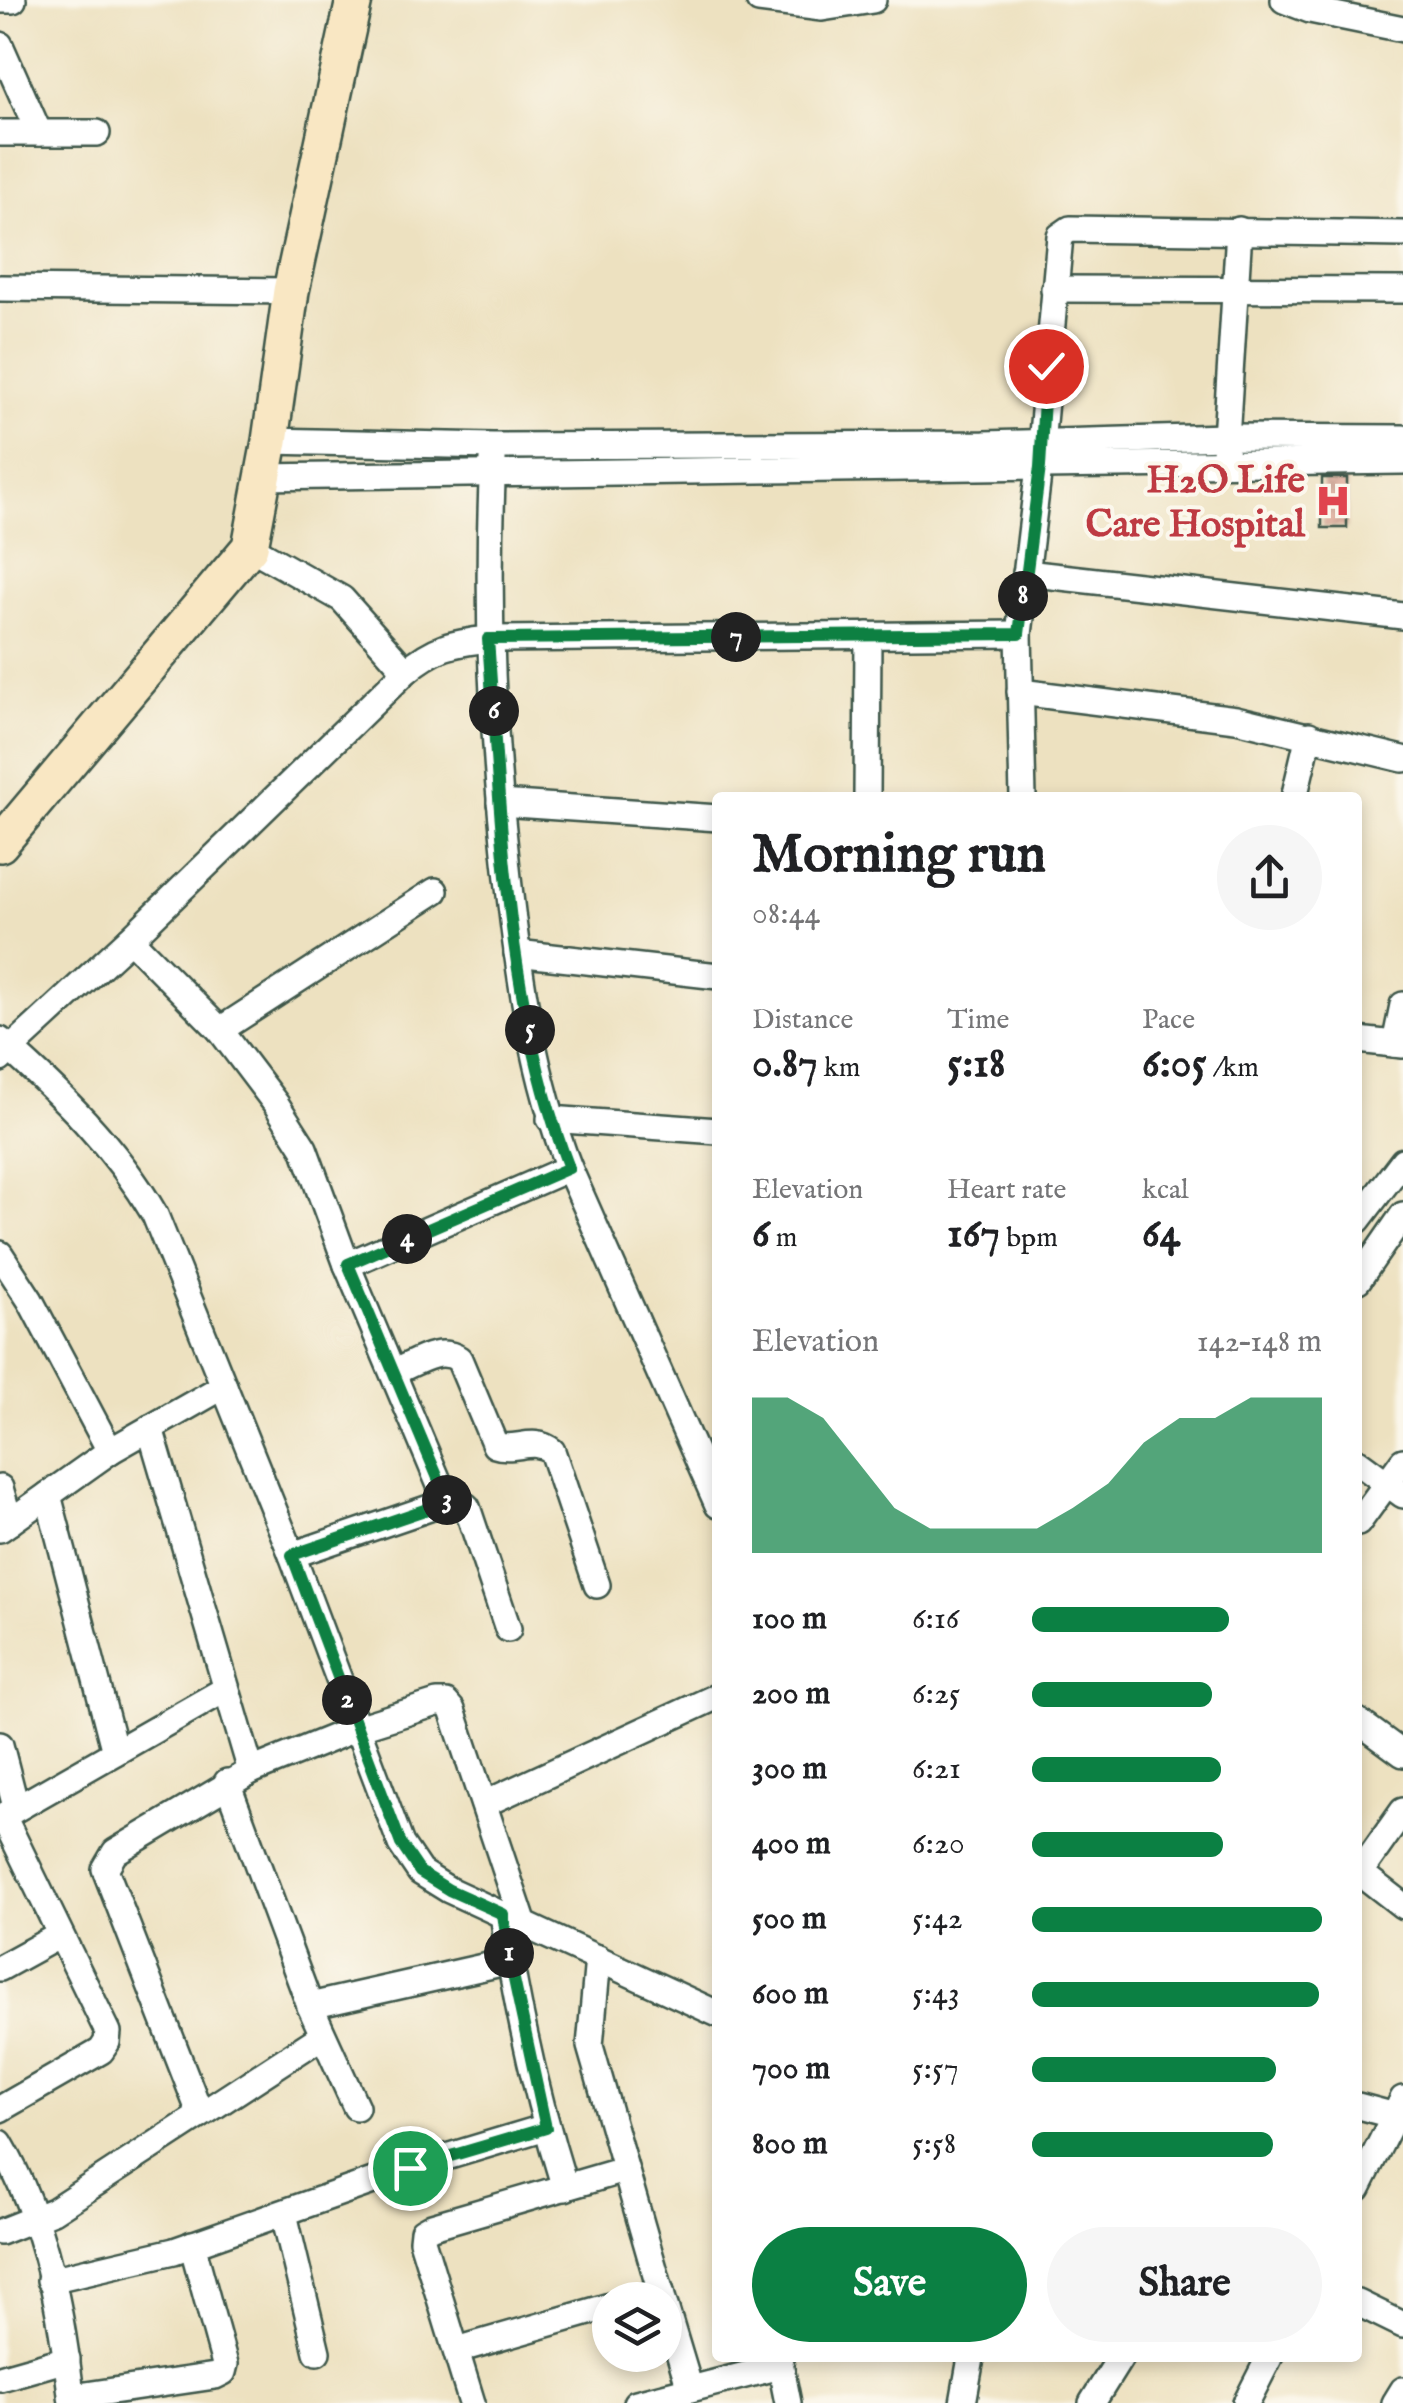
<!DOCTYPE html>
<html lang="en">
<head>
<meta charset="utf-8">
<style>
  :root { --surface:#fff; --page:#f6f6f6; --text:#202124; --muted:#757577; --accent:#0b8043 }
  body { margin:0; font-family:"IM FELL English",serif; background:var(--page); color:var(--text); height:100vh; display:flex; flex-direction:column; font-size:38px; white-space:nowrap }
  * { box-sizing:border-box; margin:0 }
  p { font-size:32px; color:var(--muted) }
  .icon { flex:none; width:55px; height:55px; fill:none; stroke:currentColor; stroke-width:2; stroke-linecap:round; stroke-linejoin:round }
  .map { position:relative; flex:1; overflow:hidden }
  .side { position:absolute; left:712px; top:792px; width:650px; height:1570px; display:flex; flex-direction:column; background:var(--surface); border-radius:10px; box-shadow:0 5px 15px #0003 }
  .side>* { flex:none }
  .tools { position:absolute; left:592px; top:2282px; display:grid; gap:20px }
  .tools a { display:grid; place-items:center; width:90px; height:90px; border-radius:50%; background:var(--surface); box-shadow:0 5px 15px #0003; font-size:50px }
  .pin { position:absolute; display:grid; place-items:center; width:85px; height:85px; color:#fff; margin:-42px; border:5px solid #fff; border-radius:50%; box-shadow:0 2px 10px #0007 }
  .km { position:absolute; width:50px; height:50px; margin:-25px; border-radius:50%; background:#222; color:#fff; font-size:28px; line-height:50px; text-align:center }
  .round { display:grid; place-items:center; flex:none; width:105px; height:105px; border-radius:52px; background:var(--page) }
  .head { display:flex; align-items:center; justify-content:space-between; height:170px; padding:0 40px }
  h1 { font-size:55px; font-weight:700; line-height:75px }
  .figures { display:grid; grid-template-columns:repeat(3,1fr); gap:15px; height:170px; padding:10px 40px }
  .figures div { display:grid; align-content:center }
  .figures b { font-size:42px; font-weight:700 }
  .figures small { font-size:28px; font-weight:400 }
  .figures p { font-size:28px }
  .chart { height:280px; padding:20px 40px }
  .chart p { display:flex; justify-content:space-between }
  .chart svg { width:100%; height:180px; margin-top:10px; fill:var(--accent); opacity:.7 }
  .action { display:flex; gap:20px; margin-top:auto; padding:20px 40px }
  .action a { flex:1; height:115px; border-radius:60px; background:var(--accent); color:#fff; font-size:40px; font-weight:700; line-height:115px; text-align:center }
  .action a+a { background:var(--page); color:var(--text) }
  ul { padding:0 40px; list-style:none; font-size:32px }
  li { display:grid; grid-template-columns:160px 120px 1fr; align-items:center; height:75px }
  li i { height:25px; border-radius:12px; background:var(--accent) }
  .map>svg:first-child { display:block }
  .building { fill:url(#building-cross-hatch) }
  .lines { fill:none; stroke-linecap:round; stroke-linejoin:round }
  .street-casing { stroke:#3e5649; stroke-width:30 }
  .secondary-casing { stroke:#3e5649; stroke-width:40 }
  .street { stroke:#fff; stroke-width:25 }
  .secondary { stroke:#f9e7c3; stroke-width:35 }
  .route-casing { stroke:#fff; stroke-width:20 }
  .route { stroke:#0b8043; stroke-width:12 }
  .labels { text-anchor:middle; stroke-width:8; stroke-linejoin:round; paint-order:stroke }
  .health-label { font-size:38px; font-weight:bold; fill:#be3a42; stroke:#fbf7ec; text-anchor:end }
</style>
</head>
<body>
<div class="map">
<svg width="1403" height="2403" viewBox="0 0 1403 2403">
  <defs>
    <pattern id="building-cross-hatch" width="8" height="8" patternUnits="userSpaceOnUse" patternTransform="scale(2.5)"><rect width="8" height="8" fill="#d99e8b"/><path d="M0 0l8 8M0 8l8-8" fill="none" stroke="#af8272"/></pattern>
  </defs>
  <rect width="100%" height="100%" fill="#fbf7ec"/>
  <filter id="ink" filterUnits="userSpaceOnUse"><feTurbulence type="fractalNoise" baseFrequency=".01" numOctaves="2"/><feDisplacementMap in="SourceGraphic" scale="20" xChannelSelector="R" yChannelSelector="G"/><feConvolveMatrix kernelMatrix="1 2 1 2 8 2 1 2 1" color-interpolation-filters="sRGB"/></filter>
  <filter id="wash" filterUnits="userSpaceOnUse"><feTurbulence type="fractalNoise" baseFrequency=".0048" numOctaves="4" result="noise"/><feDisplacementMap in="SourceGraphic" scale="40" xChannelSelector="R" yChannelSelector="G"/><feGaussianBlur stdDeviation="2.25" result="paint"/><feColorMatrix in="noise" values="0 0 0 0 0 0 0 0 0 0 0 0 0 0 0 0 0 1.4 0 .05"/><feComposite in="paint" operator="in"/></filter>
  <g filter="url(#wash)">
    <rect width="100%" height="100%" fill="#ede1c0"/>
    <g id="blocks">
      <rect class="building" x="1322" y="478" width="25" height="50"/>
    </g>
  </g>
  <g filter="url(#ink)">
    <use href="#blocks" fill-opacity="0" stroke="#3e5649" stroke-width="2.5"/>
    <g class="lines">
      <defs>
        <g id="street">
          <path d="M0,0H13"/>
          <path d="M759,0L822,8L873,0"/>
          <path d="M1284,0L1310,10L1403,29"/>
          <path d="M0,45L39,133H0"/>
          <path d="M39,133H97"/>
          <path d="M0,288L291,291"/>
          <path d="M1054,289L1403,290"/>
          <path d="M270,441L493,446L984,444L1225,437L1403,438"/>
          <path d="M1225,455L1239,230"/>
          <path d="M493,460C486,600 492,739 508,878C519,977 533,1075 569,1168L718,1505"/>
          <path d="M262,477L1403,461"/>
          <path d="M250,547L342,599L406,671"/>
          <path d="M1026,573L1403,616"/>
          <path d="M1020,692L1236,719L1403,759"/>
          <path d="M867,798L868,635"/>
          <path d="M1023,798L1019,634L1039,467L1060,236L1070,229L1403,234"/>
          <path d="M1294,798L1309,735"/>
          <path d="M500,803L718,818"/>
          <path d="M130,939L220,1030L276,1104L304,1148L347,1265L447,1502"/>
          <path d="M517,953L718,976"/>
          <path d="M220,1030L435,891"/>
          <path d="M0,1040C60,1093 115,1146 155,1215L292,1555L401,1844L420,1872L449,1890L718,2014"/>
          <path d="M1358,1040L1403,1045"/>
          <path d="M1395,1044L1403,1005"/>
          <path d="M0,1059L130,939L406,671C435,647 452,643 489,639L1019,634"/>
          <path d="M550,1119L718,1131"/>
          <path d="M1358,1220L1403,1161"/>
          <path d="M0,1254L30,1300L110,1451"/>
          <path d="M347,1265L569,1168"/>
          <path d="M1358,1280L1403,1215"/>
          <path d="M394,1372C414,1364 439,1345 459,1359L495,1445C515,1452 533,1436 552,1451L597,1585"/>
          <path d="M150,1428L251,1771"/>
          <path d="M1358,1462L1403,1495"/>
          <path d="M0,1488L10,1522"/>
          <path d="M48,1495L115,1752"/>
          <path d="M1358,1523L1403,1461"/>
          <path d="M0,1529L110,1451L224,1386"/>
          <path d="M292,1555L447,1502H460L467,1507L508,1629"/>
          <path d="M1358,1721L1403,1754"/>
          <path d="M0,1745L16,1807"/>
          <path d="M227,1782L310,2006L356,2107"/>
          <path d="M484,1804L718,1696"/>
          <path d="M0,1818L226,1689"/>
          <path d="M1358,1871L1403,1906"/>
          <path d="M1360,1872L1403,1811"/>
          <path d="M503,1914C516,2006 537,2098 565,2188"/>
          <path d="M598,1958L590,2046L663,2300"/>
          <path d="M0,1968L60,1935"/>
          <path d="M310,2006L510,1961"/>
          <path d="M1358,2106L1403,2118"/>
          <path d="M0,2109L101,2051L107,2042L108,2032L3,1816"/>
          <path d="M200,2113L105,1869L115,1852L251,1771L357,1728L437,1703H446L452,1710L523,1922"/>
          <path d="M0,2143C46,2221 62,2315 72,2403"/>
          <path d="M1358,2188L1403,2099"/>
          <path d="M284,2214L317,2352"/>
          <path d="M0,2232L53,2211L322,2036"/>
          <path d="M50,2280L174,2251L410,2168L546,2127"/>
          <path d="M631,2300L661,2292"/>
          <path d="M1358,2303L1403,2325"/>
          <path d="M665,2306L690,2389"/>
          <path d="M457,2350L610,2306"/>
          <path d="M779,2358L788,2403"/>
          <path d="M0,2378L67,2359"/>
          <path d="M72,2397L215,2376L223,2372L225,2364L192,2244"/>
          <path d="M472,2403L422,2240L423,2231L432,2226L624,2170"/>
          <path d="M636,2403L780,2366"/>
          <path d="M963,2403L971,2358"/>
          <path d="M1092,2403L1120,2358"/>
          <path d="M1246,2403L1269,2358"/>
          <path d="M1395,2403L1403,2390"/>
        </g>
        <path id="secondary" d="M0,844L250,547L270,441L291,291L354,0"/>
      </defs>
      <use href="#street" class="street-casing"/>
      <use href="#secondary" class="secondary-casing"/>
      <use href="#street" class="street"/>
      <use href="#secondary" class="secondary"/>
    </g>
  </g>
  <g class="lines" filter="url(#ink)">
    <defs>
      <path id="route" d="M410,2168L546,2128L510,1961L503,1914L449,1890L420,1872L401,1844L292,1555L448,1502L348,1264L569,1168C505,1001 501,815 488,639L1019,634L1040,467L1046,366"/>
    </defs>
    <use href="#route" class="route-casing"/>
    <use href="#route" class="route"/>
  </g>
  <defs>
    <symbol id="hospital-bare" viewBox="-9 -9 18 18"><path d="M-5-5h3v3.5h4V-5h3V5h-3V1.5h-4V5h-3Z" fill="#e0444e" stroke="#fbf7ec" stroke-width="2.5" paint-order="stroke"/></symbol>
  </defs>
  <g fill-rule="evenodd">
    <use href="#hospital-bare" x="1308" y="476" width="50" height="50"/>
  </g>
  <g class="labels">
    <g class="health-label">
      <text x="1305" y="492">H2O Life<tspan x="1305" dy="44">Care Hospital</tspan></text>
    </g>
  </g>
</svg>
<div class="tools">
<a><svg class="icon" aria-label="layers" viewBox="0 0 24 24"><path d="M12 4l9 5-9 5-9-5zM3 14l9 5 9-5"/></svg></a>
</div>
<div class="pin" style="left:410px;top:2168px;background:#1e9e55"><svg class="icon" aria-label="arrive" viewBox="0 0 24 24"><path d="M6 21V4h12l-3 4 3 4H6"/></svg></div>
<div class="pin" style="left:1046px;top:366px;background:#d93025"><svg class="icon" aria-label="check" viewBox="0 0 24 24"><path d="M5 12l5 5 9-10"/></svg></div>
<b class="km" style="left:509px;top:1953px">1</b>
<b class="km" style="left:347px;top:1700px">2</b>
<b class="km" style="left:447px;top:1500px">3</b>
<b class="km" style="left:407px;top:1239px">4</b>
<b class="km" style="left:530px;top:1030px">5</b>
<b class="km" style="left:494px;top:711px">6</b>
<b class="km" style="left:736px;top:637px">7</b>
<b class="km" style="left:1023px;top:596px">8</b>
<section class="side">
<div class="head"><div><h1>Morning run</h1><p>08:44</p></div><a class="round"><svg class="icon" aria-label="share" viewBox="0 0 24 24"><path d="M12 15V3M7 8l5-5 5 5M5 13v7h14v-7"/></svg></a></div>
<div class="figures">
<div><p>Distance</p><b>0.87<small> km</small></b></div>
<div><p>Time</p><b>5:18</b></div>
<div><p>Pace</p><b>6:05<small> /km</small></b></div>
</div>
<div class="figures">
<div><p>Elevation</p><b>6<small> m</small></b></div>
<div><p>Heart rate</p><b>167<small> bpm</small></b></div>
<div><p>kcal</p><b>64</b></div>
</div>
<div class="chart"><p><span>Elevation</span>142–148 m</p>
<svg viewBox="0 0 160 44" preserveAspectRatio="none"><path d="M0 44V6L10 6L20 11L30 22L40 33L50 38L60 38L70 38L80 38L90 33L100 27L110 17L120 11L130 11L140 6L150 6L160 6V44z"/></svg>
</div>
<ul>
<li><b>100 m</b>6:16<i style="width:68%"></i></li>
<li><b>200 m</b>6:25<i style="width:62%"></i></li>
<li><b>300 m</b>6:21<i style="width:65%"></i></li>
<li><b>400 m</b>6:20<i style="width:66%"></i></li>
<li><b>500 m</b>5:42<i style="width:100%"></i></li>
<li><b>600 m</b>5:43<i style="width:99%"></i></li>
<li><b>700 m</b>5:57<i style="width:84%"></i></li>
<li><b>800 m</b>5:58<i style="width:83%"></i></li>
</ul>
<div class="action"><a>Save</a><a>Share</a></div>
</section>
</div>
</body>
</html>
